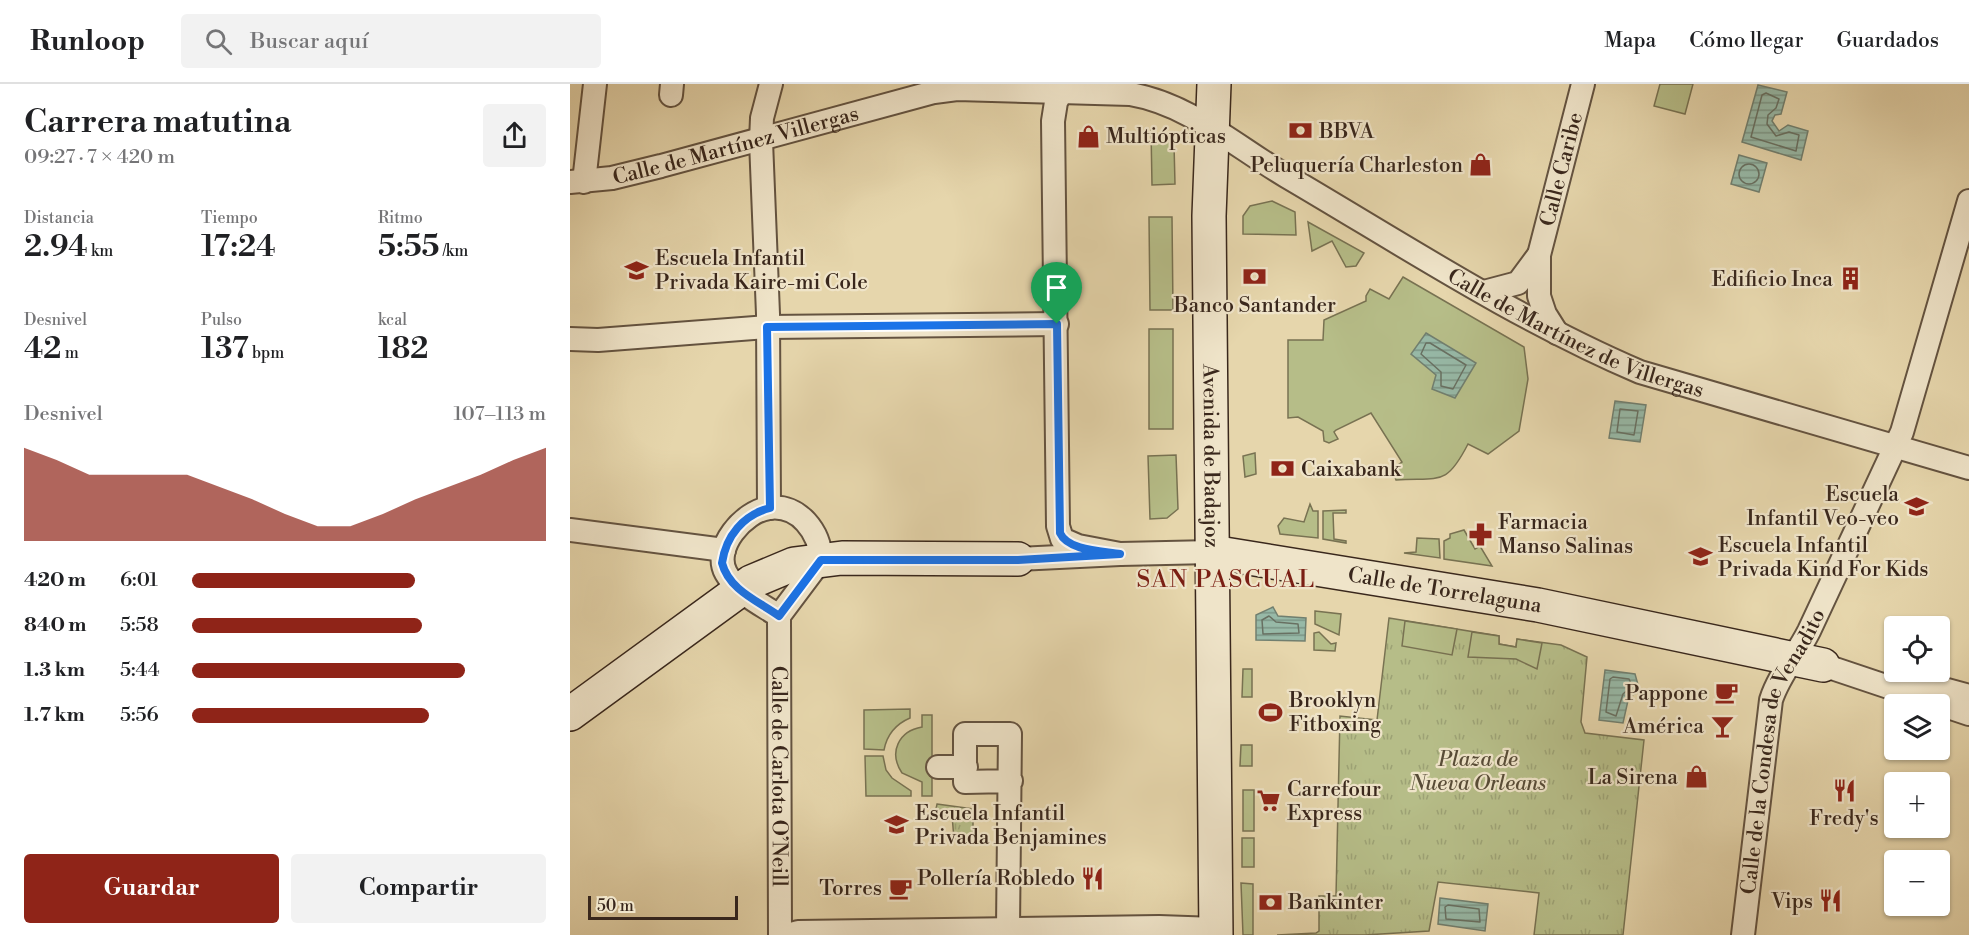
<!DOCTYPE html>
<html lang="es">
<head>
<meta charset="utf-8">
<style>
  :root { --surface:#fff; --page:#f2f2f2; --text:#202124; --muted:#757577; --line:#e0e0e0; --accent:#8f2418 }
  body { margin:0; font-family:"Libre Bodoni",serif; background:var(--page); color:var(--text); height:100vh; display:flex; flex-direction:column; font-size:22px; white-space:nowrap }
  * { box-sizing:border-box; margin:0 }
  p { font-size:20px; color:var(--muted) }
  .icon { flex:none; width:33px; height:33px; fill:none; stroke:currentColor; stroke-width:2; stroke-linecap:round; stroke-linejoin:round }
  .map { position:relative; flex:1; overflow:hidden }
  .sheet { display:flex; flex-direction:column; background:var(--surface); width:570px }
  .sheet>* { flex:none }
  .buttons { position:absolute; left:1314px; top:532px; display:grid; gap:12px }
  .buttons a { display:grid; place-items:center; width:66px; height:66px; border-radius:6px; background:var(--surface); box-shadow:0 2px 4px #0004; font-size:30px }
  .scale { position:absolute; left:18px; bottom:15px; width:150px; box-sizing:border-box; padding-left:6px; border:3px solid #39271c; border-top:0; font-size:16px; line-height:21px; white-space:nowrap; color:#39271c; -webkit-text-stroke:4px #efe4c9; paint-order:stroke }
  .pin { position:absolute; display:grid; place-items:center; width:51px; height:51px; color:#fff; margin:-62px -26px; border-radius:50% 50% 50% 0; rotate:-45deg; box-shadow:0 0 6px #0007 }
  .pin .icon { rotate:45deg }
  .round { display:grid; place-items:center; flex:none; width:63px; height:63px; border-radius:6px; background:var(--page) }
  .summary { display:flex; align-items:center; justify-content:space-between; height:102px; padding:0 24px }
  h1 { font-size:33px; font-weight:600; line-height:45px }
  .metrics { display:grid; grid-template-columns:repeat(3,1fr); gap:9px; height:102px; padding:6px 24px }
  .metrics div { display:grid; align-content:center }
  .metrics b { font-size:30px; font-weight:600 }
  .metrics small { font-size:16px; font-weight:400 }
  .metrics p { font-size:16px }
  .chart { height:168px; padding:12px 24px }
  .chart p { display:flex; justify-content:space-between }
  .chart svg { width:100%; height:108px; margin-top:6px; fill:var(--accent); opacity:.7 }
  .primary-button { display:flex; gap:12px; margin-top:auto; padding:12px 24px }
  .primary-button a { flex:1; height:69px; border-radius:6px; background:var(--accent); color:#fff; font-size:24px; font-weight:600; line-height:69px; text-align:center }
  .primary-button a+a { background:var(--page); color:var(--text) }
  ul { padding:0 24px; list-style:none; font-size:20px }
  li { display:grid; grid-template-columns:96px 72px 1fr; align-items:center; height:45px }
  li i { height:15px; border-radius:8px; background:var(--accent) }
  header { display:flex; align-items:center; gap:36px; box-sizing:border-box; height:84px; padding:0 30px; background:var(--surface); border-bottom:2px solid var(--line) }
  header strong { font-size:28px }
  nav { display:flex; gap:33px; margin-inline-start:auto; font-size:21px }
  .search { width:420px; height:54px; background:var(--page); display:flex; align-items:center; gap:15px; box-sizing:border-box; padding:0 21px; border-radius:6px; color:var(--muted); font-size:22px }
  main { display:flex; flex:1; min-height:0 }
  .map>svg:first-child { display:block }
  .park { fill:url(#park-tufts); stroke:#787252; stroke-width:1.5 }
  .garden { fill:#b6bd88; stroke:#787252; stroke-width:1.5 }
  .water { fill:url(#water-rules); stroke:#717f6f; stroke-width:1.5 }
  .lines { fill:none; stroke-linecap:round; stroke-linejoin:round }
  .shore { stroke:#687062; stroke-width:1.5 }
  .street-casing { stroke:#645340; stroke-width:26 }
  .secondary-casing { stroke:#39271c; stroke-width:36 }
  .street { stroke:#efe4c9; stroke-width:22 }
  .secondary { stroke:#efe4c9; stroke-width:33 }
  .route-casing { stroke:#fff; stroke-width:12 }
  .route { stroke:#1a73e8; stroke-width:8 }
  .labels { text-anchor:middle; stroke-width:4.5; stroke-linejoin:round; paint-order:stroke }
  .poi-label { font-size:21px; fill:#39271c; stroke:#efe4c9; text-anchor:start }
  .street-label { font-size:21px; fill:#39271c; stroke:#efe4c9 }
  .park-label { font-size:21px; font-style:italic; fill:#584c37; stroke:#efe4c9 }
  .quarter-label { font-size:24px; letter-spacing:1.5px; fill:#7a1f14; stroke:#efe4c9 }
</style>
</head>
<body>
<header>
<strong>Runloop</strong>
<div class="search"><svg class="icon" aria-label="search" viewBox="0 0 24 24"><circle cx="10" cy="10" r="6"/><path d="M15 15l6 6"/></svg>Buscar aquí</div>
<nav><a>Mapa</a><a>Cómo llegar</a><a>Guardados</a></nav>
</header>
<main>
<section class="sheet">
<div class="summary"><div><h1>Carrera matutina</h1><p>09:27 · 7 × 420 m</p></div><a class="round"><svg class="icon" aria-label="share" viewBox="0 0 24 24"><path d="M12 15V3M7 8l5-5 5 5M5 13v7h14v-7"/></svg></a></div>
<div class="metrics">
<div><p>Distancia</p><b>2.94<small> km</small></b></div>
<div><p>Tiempo</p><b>17:24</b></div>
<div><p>Ritmo</p><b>5:55<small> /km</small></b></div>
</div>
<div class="metrics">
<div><p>Desnivel</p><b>42<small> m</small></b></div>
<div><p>Pulso</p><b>137<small> bpm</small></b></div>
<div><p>kcal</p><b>182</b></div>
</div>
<div class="chart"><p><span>Desnivel</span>107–113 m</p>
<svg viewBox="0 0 160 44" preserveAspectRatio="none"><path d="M0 44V6L10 11L20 17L30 17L40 17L50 17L60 22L70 27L80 33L90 38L100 38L110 33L120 27L130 22L140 17L150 11L160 6V44z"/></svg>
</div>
<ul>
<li><b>420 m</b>6:01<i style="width:63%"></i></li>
<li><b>840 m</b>5:58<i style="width:65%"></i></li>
<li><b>1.3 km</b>5:44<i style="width:77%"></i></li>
<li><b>1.7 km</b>5:56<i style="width:67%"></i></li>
</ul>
<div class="primary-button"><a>Guardar</a><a>Compartir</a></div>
</section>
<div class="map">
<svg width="1399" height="851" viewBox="0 0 1399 851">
  <defs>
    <pattern id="park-tufts" width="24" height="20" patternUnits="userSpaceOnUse" patternTransform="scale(1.5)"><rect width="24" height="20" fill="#b6bd88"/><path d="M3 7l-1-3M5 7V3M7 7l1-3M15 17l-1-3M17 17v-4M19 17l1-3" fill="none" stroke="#9da275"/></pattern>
    <pattern id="water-rules" width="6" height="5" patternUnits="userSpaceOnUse" patternTransform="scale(1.5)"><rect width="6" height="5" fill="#97b9a7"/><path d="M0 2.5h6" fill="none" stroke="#7c9687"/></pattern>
  </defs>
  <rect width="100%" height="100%" fill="#e6d6ac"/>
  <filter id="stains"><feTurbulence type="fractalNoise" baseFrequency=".00333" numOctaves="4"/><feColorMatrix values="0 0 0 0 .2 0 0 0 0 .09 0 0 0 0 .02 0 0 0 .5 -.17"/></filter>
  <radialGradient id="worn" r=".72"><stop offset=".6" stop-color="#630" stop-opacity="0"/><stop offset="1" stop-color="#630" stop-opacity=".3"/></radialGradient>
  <g class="park">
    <path d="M819,534L929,552V560L946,563L947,555L991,561L1017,573L1011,638L1015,649L1074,656L1053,851H964L969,809L868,798L859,847L795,851H707L746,849L749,847V812H766L770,632L807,636Z"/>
    <path d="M367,720L403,725V755H384L382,731L365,730Z"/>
  </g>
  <g class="garden">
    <path d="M1090,0H1123L1115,30L1084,22Z"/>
    <path d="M581,46L604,60L605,100L582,101Z"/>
    <path d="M702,117L725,128L726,151L673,150V132L680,122Z"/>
    <path d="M579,133H602L603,226H580Z"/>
    <path d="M738,138L794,169L786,182L776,183L762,157L742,167Z"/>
    <path d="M833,193L954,263L958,295L949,347L918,370L898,360C876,403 870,393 826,396L822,385L832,378L801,329L766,346L764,348L768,355L759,359L754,357L753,347L728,333L718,334V256H753L754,236L796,217V212L800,205L819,215Z"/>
    <rect x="579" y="245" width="24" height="100"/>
    <path d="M685,369L686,390L675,393L673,372Z"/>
    <path d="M606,371L608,425L597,434L580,435L578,372Z"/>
    <path d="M740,420L743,427H748V454L710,450L708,442L714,434L734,438Z"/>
    <path d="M776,426V429H763L764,455L776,457V459L753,455V427Z"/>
    <path d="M894,446L905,465L910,462L922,482L874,475V457L880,454V450Z"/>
    <path d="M847,454L869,455L870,474L834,469L846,468Z"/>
    <path d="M745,527L771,530L769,551L745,540Z"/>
    <path d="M835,537L887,545L882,571L832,562Z"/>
    <path d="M749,548L761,560L766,559L765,567L744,566V549Z"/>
    <path d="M902,548L929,552V560L946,563L947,555L972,559L967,585L946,575L898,573Z"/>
    <path d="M673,585H682V613H672Z"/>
    <path d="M340,625V634C326,640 317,650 314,666L294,665V626Z"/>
    <path d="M352,631H362V712H352V698L332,689C318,668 329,647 352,643Z"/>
    <path d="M671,661H682V682H670Z"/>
    <path d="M295,672H313L316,686L322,694L341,707V712H296Z"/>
    <rect x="673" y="706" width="11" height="41"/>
    <rect x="672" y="754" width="12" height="29"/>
    <path d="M671,799L683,800V851H673Z"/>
  </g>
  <g class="water">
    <path d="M1188,1L1217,8L1211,30L1205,31L1202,37L1209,47L1218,41L1238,47L1231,76L1172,58Z"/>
    <path d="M1169,71L1197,79L1189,108L1161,100Z"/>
    <path d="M856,249L906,279L885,314L862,305L866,291L841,270Z"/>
    <path d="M1045,317L1076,321L1070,358L1039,354Z"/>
    <path d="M703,523L708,532L736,534L735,557L686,556V531Z"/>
    <path d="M1035,586L1065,590L1070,608L1059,612L1053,639L1029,636Z"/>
    <path d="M870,814L918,820L915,847L868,840Z"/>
  </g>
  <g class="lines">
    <g class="shore">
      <path d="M1196,9L1209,15L1206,24L1198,31L1197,40L1206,52L1219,48L1229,51L1226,67L1181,53L1192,11Z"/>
      <circle cx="1179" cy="90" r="10"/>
      <path d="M856,259H860L896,281L883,305L871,302V288L851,270Z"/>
      <path d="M1050,325L1068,327L1064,351L1047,348Z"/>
      <path d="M699,532L706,538L728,540L729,549L693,550L692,536Z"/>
      <path d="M1043,593L1059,595L1062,602L1053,610L1046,632L1036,628L1040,595Z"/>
      <path d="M878,821L909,825L910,838L876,835L875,823Z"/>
    </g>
    <defs>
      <g id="street">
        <path d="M491,9L486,18L483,37L488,442L492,455L508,462L550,470"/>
        <path d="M101,11L102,0"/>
        <path id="s1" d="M0,98L42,94L91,82L364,8L387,5L560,10C619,20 665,62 716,92C832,160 946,235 1070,288L1399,384"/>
        <path d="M14,98L25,0"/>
        <path d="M914,208L948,199L968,172"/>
        <path id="s2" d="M987,249L975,230L969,212V171L1013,0"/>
        <path d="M0,255L28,256L197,243L487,240"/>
        <path d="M199,424L198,230L191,57L192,34L201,0"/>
        <path d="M0,446L154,466"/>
        <path d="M448,475L550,470L642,468"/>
        <path id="s3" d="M209,532C191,520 167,509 156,489C142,464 174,427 199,424C229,420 250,448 251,476L209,532L210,851"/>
        <path d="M1253,581L1399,630"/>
        <path d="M1337,595L1399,612"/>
        <path d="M368,683H396"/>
        <path d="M438,844L440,650H395V698L441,697"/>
        <path d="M217,851L228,848L589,843L646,845"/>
        <path id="s4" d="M1173,851L1201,616C1209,591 1227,571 1239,547L1332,348L1399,117"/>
      </g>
      <g id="secondary">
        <path id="s5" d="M644,0L639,132L646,851"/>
        <path id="s6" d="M642,468L968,521L1253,581"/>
        <path d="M0,630L181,498L224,480L272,474L448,475"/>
      </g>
    </defs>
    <use href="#street" class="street-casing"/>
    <use href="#secondary" class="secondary-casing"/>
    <use href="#street" class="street"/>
    <use href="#secondary" class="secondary"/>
  </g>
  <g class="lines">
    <defs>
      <path id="route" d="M487,240L490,449C498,467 533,467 550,470L448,476H251L209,532C188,517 159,506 152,479C156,452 173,431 200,424L197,243Z"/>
    </defs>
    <use href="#route" class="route-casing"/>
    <use href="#route" class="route"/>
  </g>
  <defs>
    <symbol id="bank-bare" viewBox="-9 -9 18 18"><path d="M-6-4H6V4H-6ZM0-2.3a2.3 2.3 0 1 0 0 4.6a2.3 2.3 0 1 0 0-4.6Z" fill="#8f2418" stroke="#efe4c9" stroke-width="2.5" paint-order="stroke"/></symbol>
    <symbol id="shop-bare" viewBox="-9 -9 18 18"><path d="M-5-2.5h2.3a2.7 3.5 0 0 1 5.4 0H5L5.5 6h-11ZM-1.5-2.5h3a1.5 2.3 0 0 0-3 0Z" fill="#8f2418" stroke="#efe4c9" stroke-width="2.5" paint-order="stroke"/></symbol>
    <symbol id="school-bare" viewBox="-9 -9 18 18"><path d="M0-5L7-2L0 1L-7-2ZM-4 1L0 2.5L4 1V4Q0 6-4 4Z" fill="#8f2418" stroke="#efe4c9" stroke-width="2.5" paint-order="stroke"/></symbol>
    <symbol id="building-bare" viewBox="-9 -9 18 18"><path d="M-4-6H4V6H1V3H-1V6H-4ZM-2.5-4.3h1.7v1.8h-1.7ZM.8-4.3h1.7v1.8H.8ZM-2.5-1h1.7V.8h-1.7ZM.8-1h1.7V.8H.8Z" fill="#8f2418" stroke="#efe4c9" stroke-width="2.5" paint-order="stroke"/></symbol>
    <symbol id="pharmacy-bare" viewBox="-9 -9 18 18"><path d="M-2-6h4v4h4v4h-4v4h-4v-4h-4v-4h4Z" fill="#8f2418" stroke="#efe4c9" stroke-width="2.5" paint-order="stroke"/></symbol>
    <symbol id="cafe-bare" viewBox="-9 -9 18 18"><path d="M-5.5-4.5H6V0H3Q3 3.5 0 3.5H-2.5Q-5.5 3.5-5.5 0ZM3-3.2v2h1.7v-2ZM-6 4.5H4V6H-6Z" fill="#8f2418" stroke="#efe4c9" stroke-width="2.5" paint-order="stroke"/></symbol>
    <symbol id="stadium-bare" viewBox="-9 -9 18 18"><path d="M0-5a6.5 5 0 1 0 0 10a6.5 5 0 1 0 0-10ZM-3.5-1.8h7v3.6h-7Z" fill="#8f2418" stroke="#efe4c9" stroke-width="2.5" paint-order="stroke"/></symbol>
    <symbol id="bar-bare" viewBox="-9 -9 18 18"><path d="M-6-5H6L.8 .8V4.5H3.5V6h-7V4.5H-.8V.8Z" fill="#8f2418" stroke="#efe4c9" stroke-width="2.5" paint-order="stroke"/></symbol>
    <symbol id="restaurant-bare" viewBox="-9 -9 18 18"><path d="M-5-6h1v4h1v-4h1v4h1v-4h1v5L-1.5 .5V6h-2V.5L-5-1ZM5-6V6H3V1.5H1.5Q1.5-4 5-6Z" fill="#8f2418" stroke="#efe4c9" stroke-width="2.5" paint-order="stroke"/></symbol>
    <symbol id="supermarket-bare" viewBox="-9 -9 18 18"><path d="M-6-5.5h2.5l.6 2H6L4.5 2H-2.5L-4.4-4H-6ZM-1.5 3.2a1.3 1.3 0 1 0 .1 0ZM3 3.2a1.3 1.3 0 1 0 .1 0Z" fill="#8f2418" stroke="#efe4c9" stroke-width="2.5" paint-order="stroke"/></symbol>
  </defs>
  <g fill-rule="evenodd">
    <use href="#bank-bare" x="714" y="30" width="33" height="33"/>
    <use href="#shop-bare" x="502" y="36" width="33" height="33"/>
    <use href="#shop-bare" x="894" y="64" width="33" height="33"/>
    <use href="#school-bare" x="50" y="170" width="33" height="33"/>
    <use href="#bank-bare" x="668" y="176" width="33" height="33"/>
    <use href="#building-bare" x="1264" y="178" width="33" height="33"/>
    <use href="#bank-bare" x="696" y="368" width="33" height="33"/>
    <use href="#school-bare" x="1330" y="406" width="33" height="33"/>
    <use href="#pharmacy-bare" x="894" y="434" width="33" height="33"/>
    <use href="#school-bare" x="1114" y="456" width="33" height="33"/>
    <use href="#cafe-bare" x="1140" y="592" width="33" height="33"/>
    <use href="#stadium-bare" x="684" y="612" width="33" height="33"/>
    <use href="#bar-bare" x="1136" y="626" width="33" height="33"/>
    <use href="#shop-bare" x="1110" y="676" width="33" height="33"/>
    <use href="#restaurant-bare" x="1258" y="690" width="33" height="33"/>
    <use href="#supermarket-bare" x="682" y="700" width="33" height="33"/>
    <use href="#school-bare" x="310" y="724" width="33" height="33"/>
    <use href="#restaurant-bare" x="506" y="778" width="33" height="33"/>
    <use href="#cafe-bare" x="314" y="788" width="33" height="33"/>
    <use href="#restaurant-bare" x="1244" y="800" width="33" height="33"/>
    <use href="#bank-bare" x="684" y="802" width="33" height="33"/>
  </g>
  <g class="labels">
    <g class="poi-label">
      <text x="749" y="54">BBVA</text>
      <text x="536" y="59">Multiópticas</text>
      <text x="893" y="88" text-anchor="end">Peluquería Charleston</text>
      <text x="85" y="181">Escuela Infantil<tspan x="85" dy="24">Privada Kaire-mi Cole</tspan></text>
      <text x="1263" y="202" text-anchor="end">Edificio Inca</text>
      <text x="685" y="228" text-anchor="middle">Banco Santander</text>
      <text x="731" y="392">Caixabank</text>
      <text x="1329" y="417" text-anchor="end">Escuela<tspan x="1329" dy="24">Infantil Veo-veo</tspan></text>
      <text x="928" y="445">Farmacia<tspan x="928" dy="24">Manso Salinas</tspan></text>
      <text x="1148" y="468">Escuela Infantil<tspan x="1148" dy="24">Privada Kind For Kids</tspan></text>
      <text x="1138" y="616" text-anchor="end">Pappone</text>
      <text x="719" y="623">Brooklyn<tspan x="719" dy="24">Fitboxing</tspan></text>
      <text x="1134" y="649" text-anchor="end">América</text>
      <text x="1108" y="700" text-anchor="end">La Sirena</text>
      <text x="717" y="712">Carrefour<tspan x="717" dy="24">Express</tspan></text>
      <text x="345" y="736">Escuela Infantil<tspan x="345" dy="24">Privada Benjamines</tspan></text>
      <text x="1274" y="741" text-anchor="middle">Fredy's</text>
      <text x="505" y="801" text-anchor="end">Pollería Robledo</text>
      <text x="312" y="811" text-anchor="end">Torres</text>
      <text x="1243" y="824" text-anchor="end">Vips</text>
      <text x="718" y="825">Bankinter</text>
    </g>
    <g class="street-label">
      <text dy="7" stroke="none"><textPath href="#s1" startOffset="170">Calle de Martínez Villergas</textPath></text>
      <text dy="7" stroke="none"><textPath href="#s2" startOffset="171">Calle Caribe</textPath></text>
      <text dy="7" stroke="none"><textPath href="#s1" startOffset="1080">Calle de Martínez de Villergas</textPath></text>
      <text dy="7" stroke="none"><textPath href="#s5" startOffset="372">Avenida de Badajoz</textPath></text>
      <text dy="7" stroke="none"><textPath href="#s6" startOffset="236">Calle de Torrelaguna</textPath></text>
      <text dy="7" stroke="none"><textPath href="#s4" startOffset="190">Calle de la Condesa de Venadito</textPath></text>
      <text dy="7" stroke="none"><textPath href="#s3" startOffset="470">Calle de Carlota O’Neill</textPath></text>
    </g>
    <g class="park-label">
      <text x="908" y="682">Plaza de<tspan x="908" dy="24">Nueva Orleans</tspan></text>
    </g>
    <g class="quarter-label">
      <text x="656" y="503">SAN PASCUAL</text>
    </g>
  </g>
  <rect width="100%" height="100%" filter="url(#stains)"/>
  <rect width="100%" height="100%" fill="url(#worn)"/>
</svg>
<div class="buttons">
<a><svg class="icon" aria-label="locate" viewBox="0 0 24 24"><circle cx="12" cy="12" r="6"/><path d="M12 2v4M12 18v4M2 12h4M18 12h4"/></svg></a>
<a><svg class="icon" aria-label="layers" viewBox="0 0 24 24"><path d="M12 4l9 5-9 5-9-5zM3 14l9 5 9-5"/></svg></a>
<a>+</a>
<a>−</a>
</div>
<div class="scale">50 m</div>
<div class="pin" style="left:487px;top:240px;background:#1e9e55"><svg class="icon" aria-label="arrive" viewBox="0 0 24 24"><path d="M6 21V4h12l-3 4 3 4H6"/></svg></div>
</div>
</main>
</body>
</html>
